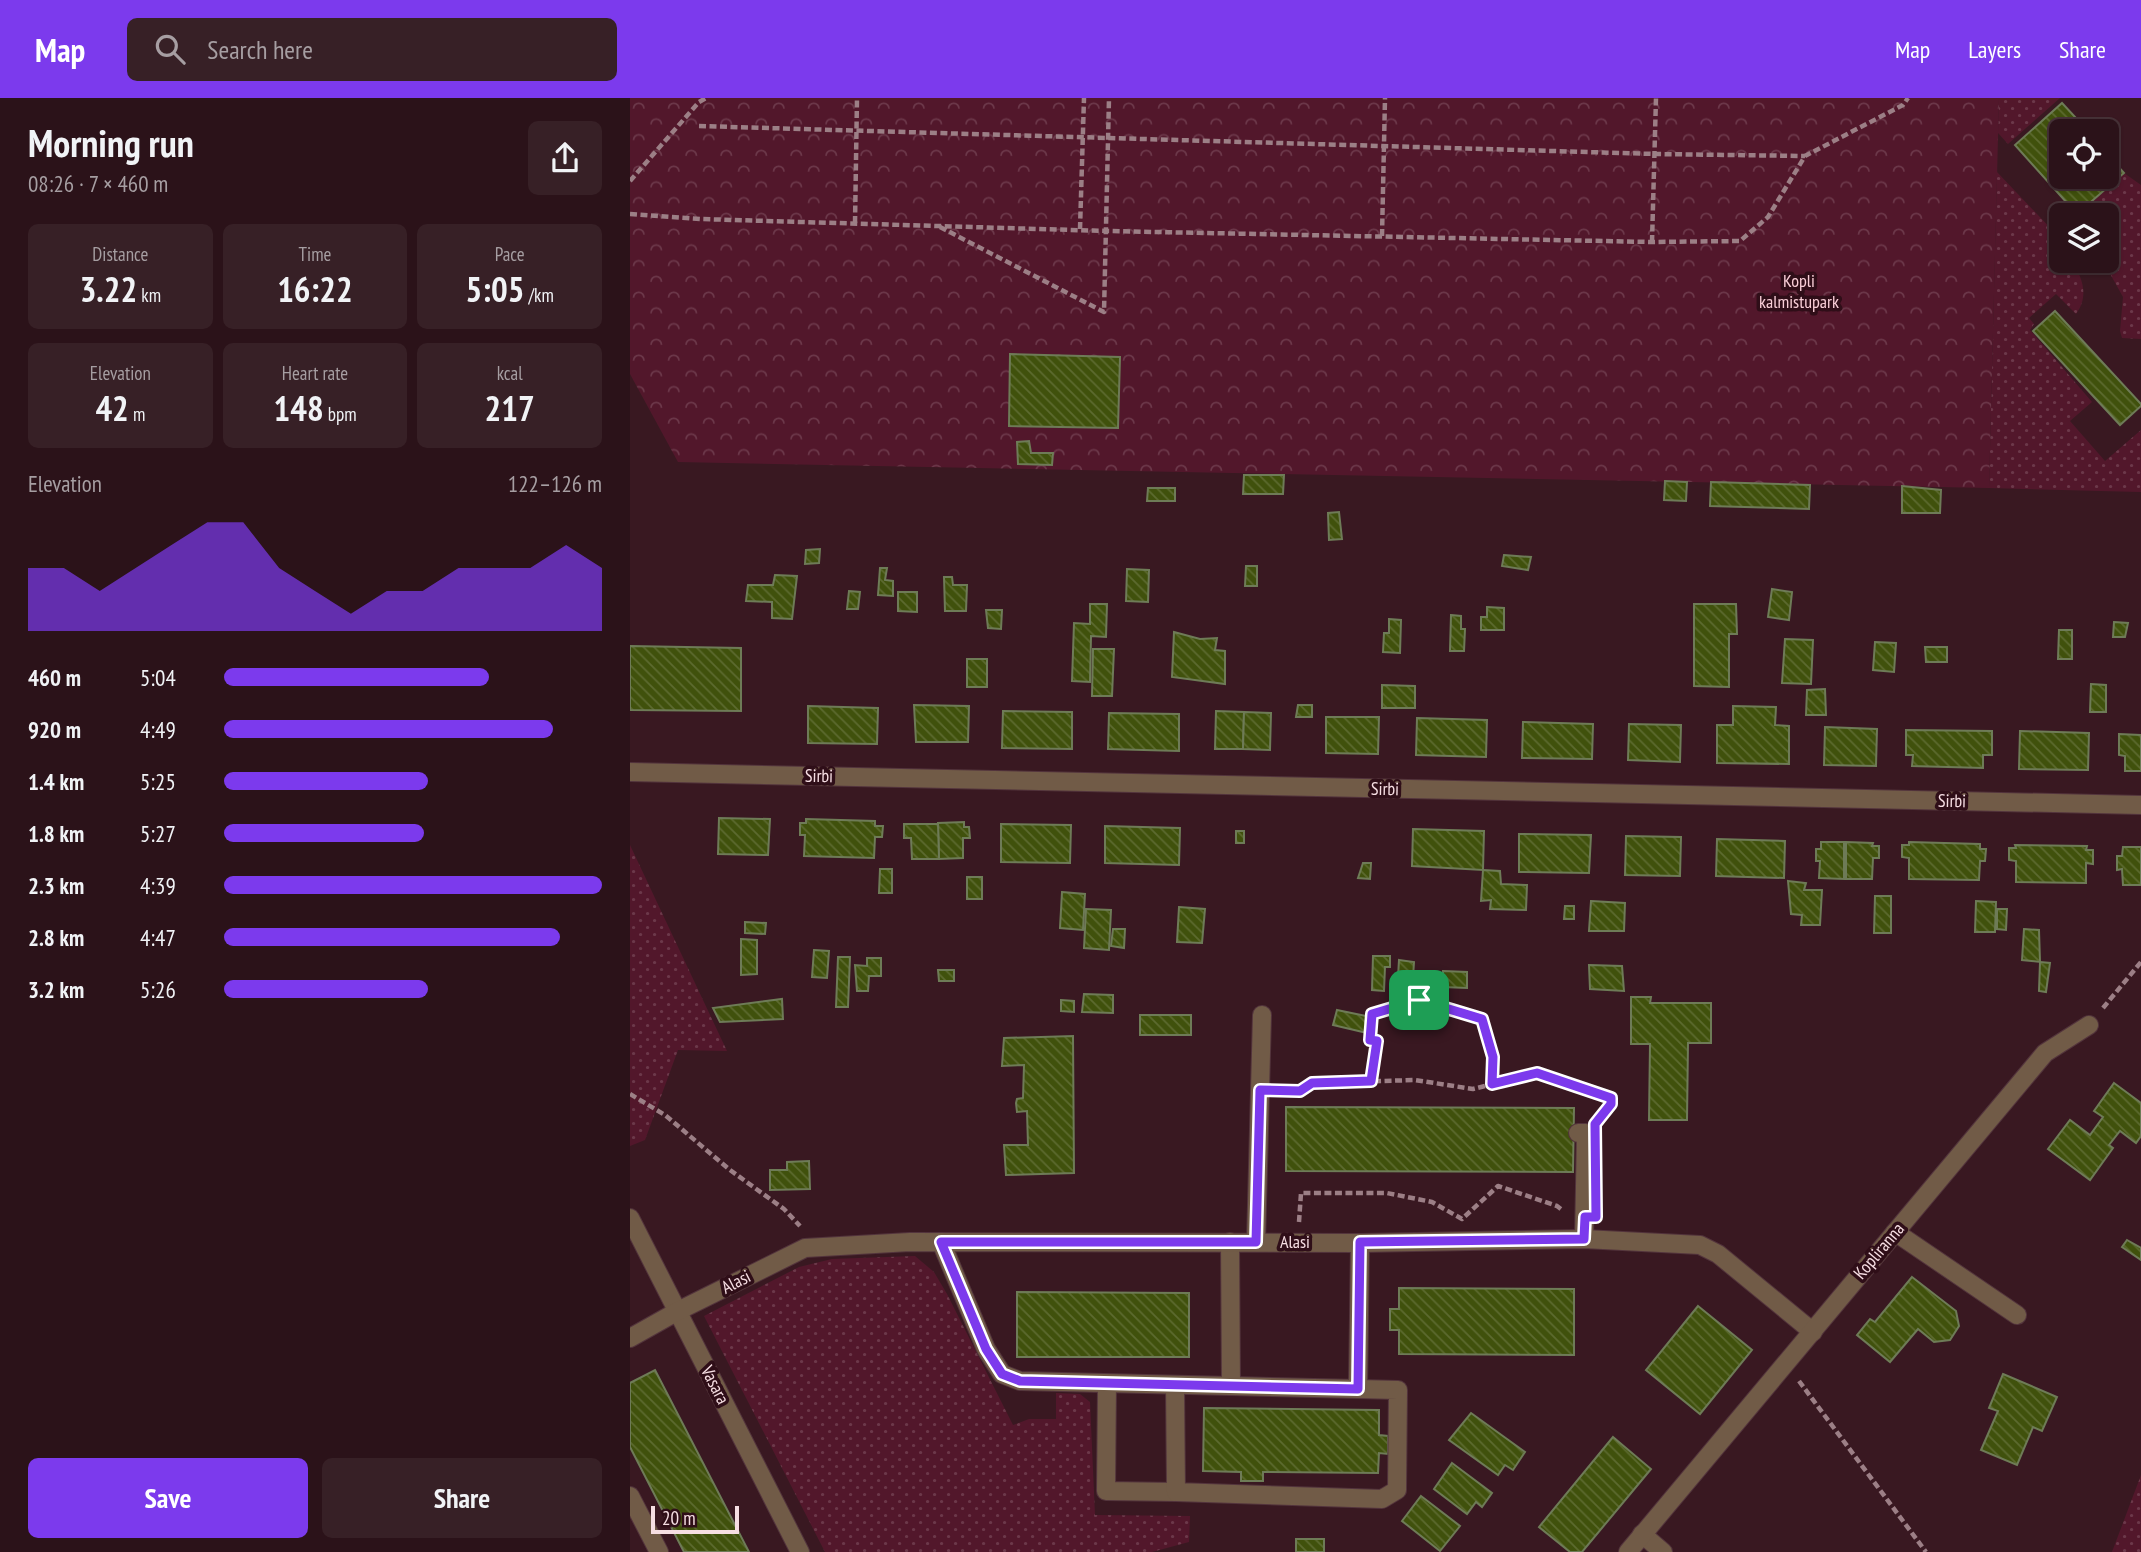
<!DOCTYPE html>
<html lang="en">
<head>
<meta charset="utf-8">
<style>
  :root { --surface:#2b1219; --page:#372026; --text:#f1f3f6; --muted:#a69ea2; --line:#473238; --accent:#7c3aed }
  body { margin:0; font-family:"PT Sans Narrow",sans-serif; background:var(--page); color:var(--text); height:100vh; display:flex; flex-direction:column; font-size:26px; white-space:nowrap }
  * { box-sizing:border-box; margin:0 }
  p { font-size:23px; color:var(--muted) }
  .icon { flex:none; width:38px; height:38px; fill:none; stroke:currentColor; stroke-width:2; stroke-linecap:round; stroke-linejoin:round }
  .map { position:relative; flex:1; overflow:hidden }
  .details { display:flex; flex-direction:column; background:var(--surface); width:630px }
  .details>* { flex:none }
  .fabs { position:absolute; left:1419px; top:21px; display:grid; gap:14px }
  .fabs a { display:grid; place-items:center; width:70px; height:70px; border-radius:10px; background:var(--surface); box-shadow:0 2px 5px #0004,0 0 0 2px var(--line); font-size:35px }
  .scale { position:absolute; left:21px; bottom:18px; width:88px; box-sizing:border-box; padding-left:7px; border:4px solid #f6dee3; border-top:0; font-size:19px; line-height:24px; white-space:nowrap; color:#f6dee3; -webkit-text-stroke:5px #2f0e18; paint-order:stroke }
  .pin { position:absolute; display:grid; place-items:center; width:60px; height:60px; color:#fff; margin:-30px; border-radius:14px; box-shadow:0 4px 10px #0006 }
  .round { display:grid; place-items:center; flex:none; width:74px; height:74px; border-radius:10px; background:var(--page) }
  .head { display:flex; align-items:center; justify-content:space-between; height:119px; padding:0 28px }
  h1 { font-size:38px; font-weight:700; line-height:52px }
  .figures { display:grid; grid-template-columns:repeat(3,1fr); gap:10px; height:119px; padding:7px 28px }
  .figures div { display:grid; align-content:center; border-radius:10px; background:var(--page); text-align:center }
  .figures b { font-size:35px; font-weight:700 }
  .figures small { font-size:19px; font-weight:400 }
  .figures p { font-size:19px }
  .chart { height:196px; padding:14px 28px }
  .chart p { display:flex; justify-content:space-between }
  .chart svg { width:100%; height:126px; margin-top:7px; fill:var(--accent); opacity:.7 }
  .action { display:flex; gap:14px; margin-top:auto; padding:14px 28px }
  .action a { flex:1; height:80px; border-radius:10px; background:var(--accent); color:#fff; font-size:28px; font-weight:700; line-height:80px; text-align:center }
  .action a+a { background:var(--page); color:var(--text) }
  ul { padding:0 28px; list-style:none; font-size:23px }
  li { display:grid; grid-template-columns:112px 84px 1fr; align-items:center; height:52px }
  li i { height:18px; border-radius:9px; background:var(--accent) }
  header { display:flex; align-items:center; gap:42px; box-sizing:border-box; height:98px; padding:0 35px; background:var(--accent); color:#fff }
  header strong { font-size:33px }
  nav { display:flex; gap:38px; margin-inline-start:auto; font-size:24px }
  .search { width:490px; height:63px; background:var(--page); display:flex; align-items:center; gap:18px; box-sizing:border-box; padding:0 24px; border-radius:10px; color:var(--muted); font-size:26px }
  main { display:flex; flex:1; min-height:0 }
  .map>svg:first-child { display:block }
  .grass { fill:url(#grass-dots) }
  .park { fill:url(#park-crowns) }
  .building { fill:url(#building-back-hatch); stroke:#6e7b57; stroke-width:2 }
  .lines { fill:none; stroke-linecap:round; stroke-linejoin:round }
  .minor-casing { stroke:#53343c; stroke-width:20 }
  .path { stroke:#9c7f86; stroke-width:4.5; stroke-dasharray:7 3.5; stroke-linecap:butt }
  .minor { stroke:#715b47; stroke-width:18 }
  .route-casing { stroke:#fff; stroke-width:14 }
  .route { stroke:#7c3aed; stroke-width:9 }
  .labels { text-anchor:middle; stroke-width:7; stroke-linejoin:round; paint-order:stroke }
  .park-label { font-size:18px; fill:#f9ced7; stroke:#2f0e18 }
  .street-label { font-size:18px; fill:#f6dee3; stroke:#2f0e18 }
</style>
</head>
<body>
<header>
<strong>Map</strong>
<div class="search"><svg class="icon" aria-label="search" viewBox="0 0 24 24"><circle cx="10" cy="10" r="6"/><path d="M15 15l6 6"/></svg>Search here</div>
<nav><a>Map</a><a>Layers</a><a>Share</a></nav>
</header>
<main>
<section class="details">
<div class="head"><div><h1>Morning run</h1><p>08:26 · 7 × 460 m</p></div><a class="round"><svg class="icon" aria-label="share" viewBox="0 0 24 24"><path d="M12 15V3M7 8l5-5 5 5M5 13v7h14v-7"/></svg></a></div>
<div class="figures">
<div><p>Distance</p><b>3.22<small> km</small></b></div>
<div><p>Time</p><b>16:22</b></div>
<div><p>Pace</p><b>5:05<small> /km</small></b></div>
</div>
<div class="figures">
<div><p>Elevation</p><b>42<small> m</small></b></div>
<div><p>Heart rate</p><b>148<small> bpm</small></b></div>
<div><p>kcal</p><b>217</b></div>
</div>
<div class="chart"><p><span>Elevation</span>122–126 m</p>
<svg viewBox="0 0 160 44" preserveAspectRatio="none"><path d="M0 44V22L10 22L20 30L30 22L40 14L50 6L60 6L70 22L80 30L90 38L100 30L110 30L120 22L130 22L140 22L150 14L160 22V44z"/></svg>
</div>
<ul>
<li><b>460 m</b>5:04<i style="width:70%"></i></li>
<li><b>920 m</b>4:49<i style="width:87%"></i></li>
<li><b>1.4 km</b>5:25<i style="width:54%"></i></li>
<li><b>1.8 km</b>5:27<i style="width:53%"></i></li>
<li><b>2.3 km</b>4:39<i style="width:100%"></i></li>
<li><b>2.8 km</b>4:47<i style="width:89%"></i></li>
<li><b>3.2 km</b>5:26<i style="width:54%"></i></li>
</ul>
<div class="action"><a>Save</a><a>Share</a></div>
</section>
<div class="map">
<svg width="1511" height="1454" viewBox="0 0 1511 1454">
  <defs>
    <pattern id="grass-dots" width="8" height="8" patternUnits="userSpaceOnUse" patternTransform="scale(1.75)"><rect width="8" height="8" fill="#52172b"/><path d="M2 2h.1M6 6h.1" fill="none" stroke="#6c384a" stroke-width="1.8" stroke-linecap="round"/></pattern>
    <pattern id="park-crowns" width="20" height="18" patternUnits="userSpaceOnUse" patternTransform="scale(1.75)"><rect width="20" height="18" fill="#52172b"/><path d="M2 6a3 3 0 1 1 6 0M12 15a3 3 0 1 1 6 0" fill="none" stroke="#6c384a"/></pattern>
    <pattern id="building-back-hatch" width="6" height="6" patternUnits="userSpaceOnUse" patternTransform="scale(1.75)"><rect width="6" height="6" fill="#40510c"/><path d="M-1 5l2 2M0 0l6 6M5-1l2 2" fill="none" stroke="#5c6a2f"/></pattern>
  </defs>
  <rect width="100%" height="100%" fill="#391821"/>
  <g class="grass">
    <path d="M1369,0H1430L1378,46L1368,35Z"/>
    <path d="M1367,74L1426,136L1431,145L1432,163H1442C1453,181 1459,198 1446,216L1426,196L1399,220L1404,226L1400,232L1462,304L1440,323L1475,363L1511,332V394L1359,390Z"/>
    <path d="M1494,75L1511,87V241L1492,240L1490,233L1493,199L1473,163H1477V117L1447,116Z"/>
    <path d="M0,747L97,953L48,952L15,1042L0,1048Z"/>
    <path d="M285,1158L304,1174L317,1196L383,1327L399,1321H426V1295L450,1296L460,1304L465,1417L560,1418L559,1444L522,1454H195L74,1218L169,1169L202,1161Z"/>
    <path d="M1511,1377V1454H1482Z"/>
  </g>
  <path class="park" d="M0,0H1369L1359,390L48,364L0,276Z"/>
  <g class="building">
    <path d="M1432,5L1458,33H1432V79H1477V56L1494,75L1447,116L1385,47Z"/>
    <path d="M1425,213L1511,306V308L1490,327L1403,233Z"/>
    <path d="M380,256L490,259L488,330L379,328Z"/>
    <path d="M399,343L401,355H423L422,367L388,366L387,344Z"/>
    <path d="M614,377H654L653,396H613Z"/>
    <path d="M1035,383L1057,384L1056,403L1034,402Z"/>
    <path d="M1081,384L1180,387L1179,411L1080,408Z"/>
    <path d="M1272,388L1311,392L1310,415H1272Z"/>
    <path d="M518,390H545V403H517Z"/>
    <path d="M709,414L712,441L699,442L698,415Z"/>
    <path d="M190,451L189,465L175,466L176,452Z"/>
    <path d="M874,457L901,459L898,472L872,468Z"/>
    <path d="M616,468H627V488H615Z"/>
    <path d="M250,470H257L255,482L263,483V498L248,497Z"/>
    <path d="M497,471L519,472L518,504L496,503Z"/>
    <path d="M145,477L167,478L162,521L142,520V504L116,503L118,487H143Z"/>
    <path d="M314,479H322L323,487H337L336,513H315Z"/>
    <path d="M1142,491L1162,494L1159,522L1138,519Z"/>
    <path d="M219,493L230,494L228,511H217Z"/>
    <path d="M268,494H287V514L268,513Z"/>
    <path d="M460,506H477L476,539L461,538L460,584L442,583L444,525L460,526Z"/>
    <path d="M1064,506H1106L1107,536H1099V589L1064,588Z"/>
    <path d="M857,509L874,510V532H851V519H857Z"/>
    <path d="M356,512H372L371,531L358,530Z"/>
    <path d="M821,517L831,518V531H835L834,553H820Z"/>
    <path d="M759,521L771,522L770,555L753,554L754,535H759Z"/>
    <path d="M1484,524L1498,525L1495,539H1483Z"/>
    <path d="M1429,532H1442V561H1428Z"/>
    <path d="M544,534L570,541L587,540L585,552L595,553V586L542,579Z"/>
    <path d="M1155,541L1183,542L1181,586L1152,585Z"/>
    <path d="M1245,544L1266,545L1264,574L1243,572Z"/>
    <path d="M0,548L111,550V613L0,612Z"/>
    <path d="M1295,549H1317V564H1296Z"/>
    <path d="M463,551H484L482,598H462Z"/>
    <rect x="337" y="561" width="20" height="28"/>
    <path d="M1461,586L1476,587V614H1460Z"/>
    <path d="M752,587L785,588V610H752Z"/>
    <path d="M1195,591L1196,617H1176L1177,592Z"/>
    <path d="M284,607L339,608L338,644H286Z"/>
    <path d="M668,607H682V619H666Z"/>
    <path d="M178,608L248,610L247,646L178,645Z"/>
    <path d="M1103,608L1146,609L1145,627L1159,628V666L1087,665V627H1103Z"/>
    <path d="M373,613L442,614V651L372,650Z"/>
    <path d="M586,613L614,614L613,651H585Z"/>
    <path d="M614,614L641,615L640,652L613,651Z"/>
    <path d="M479,615L549,616V653L478,651Z"/>
    <path d="M696,619H749L748,656L696,655Z"/>
    <path d="M787,620L857,622L856,659L786,657Z"/>
    <path d="M893,624L963,626L962,661L892,660Z"/>
    <path d="M999,626L1051,627L1050,664L998,662Z"/>
    <path d="M1195,629L1247,631L1246,668L1194,667Z"/>
    <path d="M1276,632L1362,633V657H1353V670L1282,668L1283,657H1276Z"/>
    <path d="M1390,633L1459,635L1458,672L1389,671Z"/>
    <path d="M1489,636L1511,637V673H1495V658L1489,657Z"/>
    <path d="M89,720L140,721L138,757L88,756Z"/>
    <path d="M176,721L245,723V728H253L252,739H245L244,760L174,758L175,737H170V725H176Z"/>
    <path d="M334,724V729H339L340,740H333V760L309,761L308,725Z"/>
    <path d="M274,726H308L309,761H282L281,740H274Z"/>
    <path d="M371,726L441,727L440,765L371,764Z"/>
    <path d="M475,728L550,730L549,767L475,765Z"/>
    <path d="M783,731L854,733L853,772L782,768Z"/>
    <rect x="606" y="733" width="8" height="12"/>
    <path d="M889,736L961,737L959,775L889,774Z"/>
    <path d="M996,738L1051,739L1050,778L995,777Z"/>
    <path d="M1087,741L1155,743L1154,780L1086,778Z"/>
    <path d="M1191,744H1214V781L1189,780L1190,763H1186V751H1191Z"/>
    <path d="M1216,744L1243,745L1242,748H1249V760H1243L1242,781H1216Z"/>
    <path d="M1279,744L1350,746V751H1356L1355,763H1350L1349,782L1279,781V760L1272,759V747H1279Z"/>
    <path d="M1385,747L1457,748L1456,752H1463V766L1456,765V785L1386,784V763L1379,762V750H1386Z"/>
    <path d="M1493,749H1511V787H1493L1492,771L1487,772V758H1492Z"/>
    <path d="M733,765H741L740,781L728,780Z"/>
    <path d="M250,771H262V795H249Z"/>
    <path d="M853,772L870,773L871,786L897,787L896,812L860,811L861,802L851,803Z"/>
    <rect x="337" y="779" width="15" height="22"/>
    <path d="M1158,783L1176,785L1174,792H1192L1190,827H1171L1172,817L1161,816Z"/>
    <path d="M432,794L455,796L453,832L430,830Z"/>
    <path d="M1245,798H1261V835H1244Z"/>
    <path d="M961,803L995,805L994,833H959Z"/>
    <path d="M1346,803L1366,804L1365,834H1345Z"/>
    <path d="M935,808H944V821H934Z"/>
    <path d="M549,809L575,811L572,845L547,844Z"/>
    <path d="M456,811L481,812L479,852L454,850Z"/>
    <path d="M1367,811H1377L1376,832L1367,831Z"/>
    <path d="M115,824L136,825L135,836L115,835Z"/>
    <path d="M483,831H495L494,850L481,848Z"/>
    <path d="M1394,831L1409,832L1410,864L1392,862Z"/>
    <path d="M111,841L127,842V876L111,877Z"/>
    <path d="M184,852L199,853L197,880L182,879Z"/>
    <path d="M743,858H760V869H755L754,893L742,892Z"/>
    <path d="M208,859H220L218,909H206Z"/>
    <path d="M237,860H251V878H239L238,893H227L225,867L237,868Z"/>
    <path d="M769,862L784,864L783,880L768,879Z"/>
    <path d="M1410,864L1420,865L1416,894L1409,893Z"/>
    <path d="M959,867L992,868L994,893L960,891Z"/>
    <path d="M308,872H324V883H309Z"/>
    <path d="M813,873L837,874V890L813,889Z"/>
    <path d="M454,896L483,897V915L452,914Z"/>
    <path d="M1001,899H1021L1020,905H1081V945H1058L1057,1022H1019L1020,946H1001Z"/>
    <path d="M152,901L153,921L90,924L83,910Z"/>
    <path d="M431,902L444,903V914L431,913Z"/>
    <path d="M707,912L741,919L737,935L703,927Z"/>
    <rect x="510" y="917" width="51" height="20"/>
    <path d="M443,938L444,1075L376,1077L374,1047H398L397,1013L387,1014L386,1005L387,1001L393,1000L394,967L372,968L374,940Z"/>
    <path d="M1484,985L1511,1005V1038L1506,1045L1490,1033L1479,1047L1483,1050L1460,1082L1418,1051L1440,1022L1460,1037L1473,1019L1464,1013Z"/>
    <path d="M656,1009L944,1010L943,1074L656,1073Z"/>
    <path d="M179,1063L180,1091L140,1092V1072H157V1064Z"/>
    <path d="M1497,1142L1511,1150V1162L1492,1149Z"/>
    <path d="M1282,1179L1326,1213L1329,1228L1320,1242L1304,1244L1288,1231L1260,1264L1227,1237L1240,1221L1245,1224Z"/>
    <path d="M769,1190L944,1191V1257L769,1256V1232H760V1211H769Z"/>
    <path d="M387,1194L559,1195V1259H387Z"/>
    <path d="M1068,1208L1122,1252L1070,1316L1016,1272Z"/>
    <path d="M25,1272L119,1454H54L0,1349V1285Z"/>
    <path d="M1373,1276L1427,1299L1412,1333L1403,1329L1387,1367L1351,1352L1368,1313L1359,1310Z"/>
    <path d="M574,1310L749,1312V1337L758,1338V1356L749,1355L748,1375L633,1374V1383H611V1374L573,1373Z"/>
    <path d="M841,1315L895,1354L883,1372L875,1367L868,1377L819,1342Z"/>
    <path d="M983,1339L1021,1371L952,1454H940L909,1429Z"/>
    <path d="M822,1365L862,1395L852,1409L846,1404L837,1416L804,1391Z"/>
    <path d="M791,1398L830,1428L810,1453L772,1423Z"/>
    <rect x="666" y="1441" width="28" height="13"/>
  </g>
  <g class="lines">
    <defs>
      <g id="minor">
        <path d="M0,674L1511,707"/>
        <path d="M948,1035H956L954,1141"/>
        <path d="M0,1120L170,1454"/>
        <path d="M1265,1134L1387,1217"/>
        <path d="M311,1144L356,1251L372,1276L390,1283L601,1288"/>
        <path d="M600,1144L601,1288L728,1291L730,1145"/>
        <path d="M626,1144L632,917"/>
        <path d="M0,1240L48,1213L175,1150L280,1144L730,1145L954,1141L1070,1147L1088,1156L1183,1234"/>
        <path d="M477,1286L476,1393L546,1394"/>
        <path d="M545,1287L546,1394L752,1401L767,1392L768,1292L728,1291"/>
        <path d="M0,1398L29,1454"/>
        <path d="M1012,1436L1033,1454"/>
        <path d="M998,1454L1415,955L1459,927"/>
      </g>
    </defs>
    <use href="#minor" class="minor-casing"/>
    <g class="path">
      <path d="M69,28L1025,56L1175,58"/>
      <path d="M0,83L69,4L76,0"/>
      <path d="M0,116L70,121L477,133L1022,144L1110,143L1138,119L1175,58L1273,7L1278,0"/>
      <path d="M225,125L227,0"/>
      <path d="M310,129L474,214L479,0"/>
      <path d="M450,131L454,0"/>
      <path d="M752,138L755,0"/>
      <path d="M1022,144L1026,0"/>
      <path d="M1473,910L1511,864"/>
      <path d="M741,983L747,943L740,941L742,916L789,902L852,921L863,959L862,986"/>
      <path d="M652,993H670L682,985L785,982L843,991L907,975L981,1000V1006L971,1019"/>
      <path d="M0,996L35,1017L100,1072L154,1111L170,1128"/>
      <path d="M669,1124L671,1095H757L802,1104L832,1121L868,1088L927,1108L932,1112"/>
      <path d="M1169,1283L1296,1454"/>
    </g>
    <use href="#minor" class="minor"/>
  </g>
  <g class="lines">
    <defs>
      <path id="route" d="M789,902L852,921L863,959L862,986L907,975L981,1000V1006L965,1026L966,1119H955L954,1141L730,1144L728,1291L390,1283L372,1276L356,1251L311,1144H626L630,992L670,993L682,985L741,983L747,943L740,942L742,916Z"/>
    </defs>
    <use href="#route" class="route-casing"/>
    <use href="#route" class="route"/>
  </g>
  <g class="labels">
    <g class="park-label">
      <text x="1169" y="189">Kopli<tspan x="1169" dy="21">kalmistupark</tspan></text>
    </g>
    <g class="street-label">
      <text transform="translate(189 678) rotate(1)" y="6">Sirbi</text>
      <text transform="translate(755 691) rotate(1)" y="6">Sirbi</text>
      <text transform="translate(1322 703) rotate(1)" y="6">Sirbi</text>
      <text x="665" y="1150">Alasi</text>
      <text transform="translate(1249 1153) rotate(-50)" y="6">Kopliranna</text>
      <text transform="translate(106 1184) rotate(-27)" y="6">Alasi</text>
      <text transform="translate(85 1287) rotate(63)" y="6">Vasara</text>
    </g>
  </g>
</svg>
<div class="fabs">
<a><svg class="icon" aria-label="locate" viewBox="0 0 24 24"><circle cx="12" cy="12" r="6"/><path d="M12 2v4M12 18v4M2 12h4M18 12h4"/></svg></a>
<a><svg class="icon" aria-label="layers" viewBox="0 0 24 24"><path d="M12 4l9 5-9 5-9-5zM3 14l9 5 9-5"/></svg></a>
</div>
<div class="scale">20 m</div>
<div class="pin" style="left:789px;top:902px;background:#1e9e55"><svg class="icon" aria-label="arrive" viewBox="0 0 24 24"><path d="M6 21V4h12l-3 4 3 4H6"/></svg></div>
</div>
</main>
</body>
</html>
